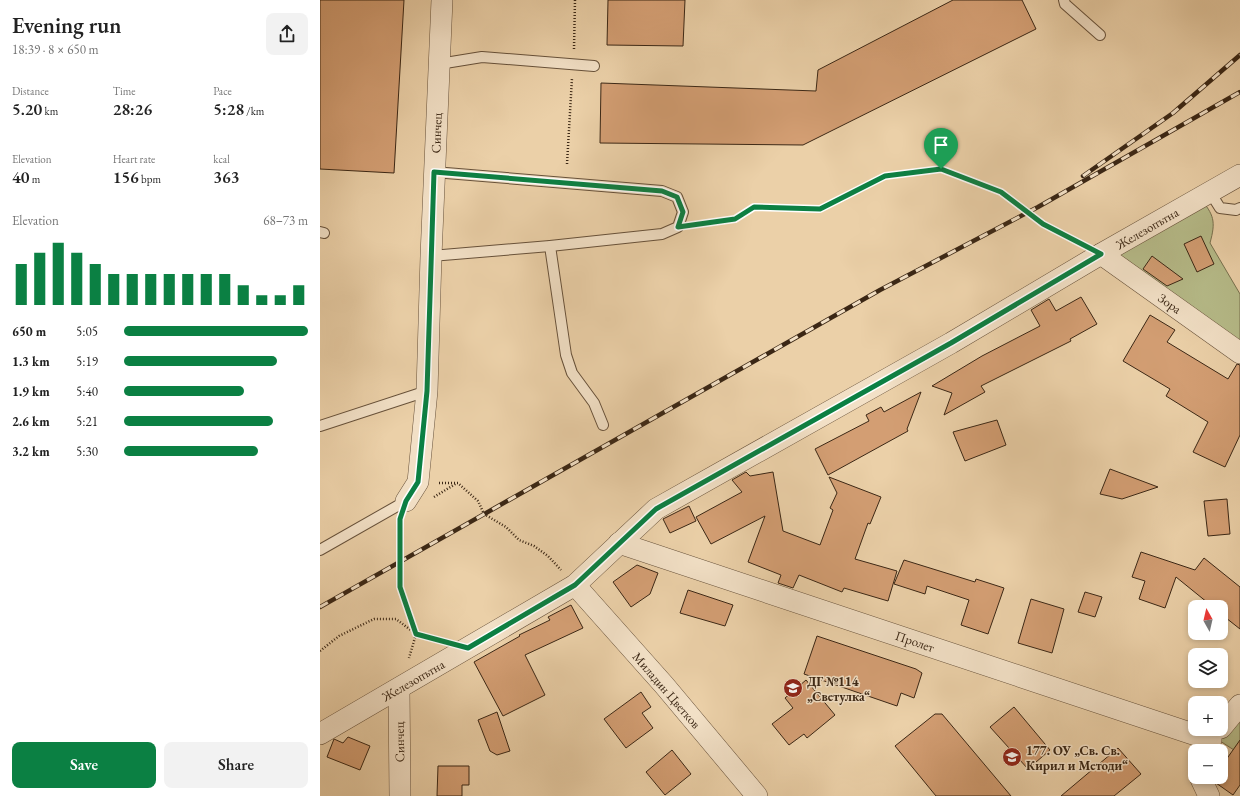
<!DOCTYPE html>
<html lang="en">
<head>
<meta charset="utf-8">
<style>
  :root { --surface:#fff; --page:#f2f2f2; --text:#222; --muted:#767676; --accent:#0b8043 }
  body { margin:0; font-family:"EB Garamond",serif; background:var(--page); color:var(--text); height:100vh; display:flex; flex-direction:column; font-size:15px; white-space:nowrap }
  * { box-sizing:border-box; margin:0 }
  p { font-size:13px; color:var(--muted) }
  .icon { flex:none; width:22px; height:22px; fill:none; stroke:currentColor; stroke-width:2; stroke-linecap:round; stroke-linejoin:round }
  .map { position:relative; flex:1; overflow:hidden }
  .side { display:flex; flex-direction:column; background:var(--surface); width:320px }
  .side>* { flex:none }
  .needle { width:26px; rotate:352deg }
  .tools { position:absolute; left:868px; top:600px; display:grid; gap:8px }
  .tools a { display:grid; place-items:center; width:40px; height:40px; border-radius:8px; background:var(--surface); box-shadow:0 2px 6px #0003; font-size:20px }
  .pin { position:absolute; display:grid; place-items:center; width:34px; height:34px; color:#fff; margin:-41px -17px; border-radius:50% 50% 50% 0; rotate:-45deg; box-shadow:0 0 4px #0007 }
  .pin .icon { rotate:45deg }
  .round { display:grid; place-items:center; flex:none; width:42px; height:42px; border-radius:8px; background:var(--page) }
  .headline { display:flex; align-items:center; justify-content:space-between; height:68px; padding:0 12px }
  h1 { font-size:22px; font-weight:600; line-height:30px }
  .metrics { display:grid; grid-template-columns:repeat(3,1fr); gap:6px; height:68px; padding:4px 12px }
  .metrics div { display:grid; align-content:center }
  .metrics b { font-size:17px; font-weight:600 }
  .metrics small { font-size:11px; font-weight:400 }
  .metrics p { font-size:11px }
  .chart { height:112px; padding:8px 12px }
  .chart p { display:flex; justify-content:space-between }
  .chart svg { width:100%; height:72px; margin-top:4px; stroke:var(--accent); stroke-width:6 }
  .button { display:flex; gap:8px; margin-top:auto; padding:8px 12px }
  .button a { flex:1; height:46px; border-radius:8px; background:var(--accent); color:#fff; font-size:16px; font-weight:600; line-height:46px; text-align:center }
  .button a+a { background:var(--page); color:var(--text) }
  ul { padding:0 12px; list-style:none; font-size:13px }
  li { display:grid; grid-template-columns:64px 48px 1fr; align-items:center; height:30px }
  li i { height:10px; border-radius:5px; background:var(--accent) }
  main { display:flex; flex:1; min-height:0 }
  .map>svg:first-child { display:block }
  .green { fill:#b6bb89; stroke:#78714f }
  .building { fill:#d39e73; stroke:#3b2715 }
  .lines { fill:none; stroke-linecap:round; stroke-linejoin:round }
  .lane-casing { stroke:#67513a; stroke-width:12 }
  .street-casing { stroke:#67513a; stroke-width:22 }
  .path { stroke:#3b2715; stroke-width:2.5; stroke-dasharray:1 2; stroke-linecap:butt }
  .lane { stroke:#f2e0c6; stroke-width:10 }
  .street { stroke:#f2e0c6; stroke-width:21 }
  .rail-casing { stroke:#3b2715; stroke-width:4.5 }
  .rail { stroke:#f2e0c6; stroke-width:3; stroke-dasharray:9; stroke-linecap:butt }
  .route-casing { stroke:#fff; stroke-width:8 }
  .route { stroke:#0b8043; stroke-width:5 }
  .labels { text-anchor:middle; stroke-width:3; stroke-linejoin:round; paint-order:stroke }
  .street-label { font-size:13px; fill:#3b2715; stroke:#f2e0c6 }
  .poi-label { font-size:13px; font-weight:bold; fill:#3b2715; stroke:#f2e0c6; text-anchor:start }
</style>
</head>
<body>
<main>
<section class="side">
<div class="headline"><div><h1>Evening run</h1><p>18:39 · 8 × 650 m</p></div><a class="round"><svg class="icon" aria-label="share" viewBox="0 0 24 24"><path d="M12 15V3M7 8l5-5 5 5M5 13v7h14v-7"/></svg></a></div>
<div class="metrics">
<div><p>Distance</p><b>5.20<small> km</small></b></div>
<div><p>Time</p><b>28:26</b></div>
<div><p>Pace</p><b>5:28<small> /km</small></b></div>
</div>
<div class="metrics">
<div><p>Elevation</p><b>40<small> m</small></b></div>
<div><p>Heart rate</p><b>156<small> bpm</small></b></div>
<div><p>kcal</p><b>363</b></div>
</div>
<div class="chart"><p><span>Elevation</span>68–73 m</p>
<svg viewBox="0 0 160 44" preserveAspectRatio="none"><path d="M5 44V19M15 44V12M25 44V6M35 44V12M45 44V19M55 44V25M65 44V25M75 44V25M85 44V25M95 44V25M105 44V25M115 44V25M125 44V32M135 44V38M145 44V38M155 44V32"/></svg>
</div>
<ul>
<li><b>650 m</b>5:05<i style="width:100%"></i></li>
<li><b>1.3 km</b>5:19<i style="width:83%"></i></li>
<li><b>1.9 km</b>5:40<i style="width:65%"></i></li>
<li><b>2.6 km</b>5:21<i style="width:81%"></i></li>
<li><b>3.2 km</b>5:30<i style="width:73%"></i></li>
</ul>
<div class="button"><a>Save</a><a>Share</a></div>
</section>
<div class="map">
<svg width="920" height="796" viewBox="0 0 920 796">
  <rect width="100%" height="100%" fill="#ebd0a8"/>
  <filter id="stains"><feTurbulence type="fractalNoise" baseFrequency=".005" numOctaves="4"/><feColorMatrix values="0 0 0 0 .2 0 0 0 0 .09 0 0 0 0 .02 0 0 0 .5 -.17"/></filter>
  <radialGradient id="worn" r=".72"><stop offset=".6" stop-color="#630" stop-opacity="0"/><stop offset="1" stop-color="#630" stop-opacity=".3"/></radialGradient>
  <g class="green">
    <path d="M880,198C894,215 896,221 890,243L920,294V353L781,254Z"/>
    <path d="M920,705V754L894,737Z"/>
  </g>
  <g class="building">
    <path d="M0,0H84L74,173L0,169Z"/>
    <path d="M288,0H365L363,46L287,45Z"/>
    <path d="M633,0H702L716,29L483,145L280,143L281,83L496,91L498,70Z"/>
    <path d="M881,236L894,264L877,272L864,244Z"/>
    <path d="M832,256L863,279L847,286L823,269Z"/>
    <path d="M761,297L777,324L750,339L751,341L661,386L665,392L624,415L632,393L612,386L662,356L720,326L711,310L729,299L736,311Z"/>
    <path d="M830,315L855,330L847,342L908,379L917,364L920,365V435L905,467L873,452L888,422L846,396L850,389L803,361Z"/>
    <path d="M601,392L587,429L588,431L508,475L495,449L549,421L546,415L561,407L564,412Z"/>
    <path d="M677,420L686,445L645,461L633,432Z"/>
    <path d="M790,469L838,487L802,499L780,494Z"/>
    <path d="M426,472L430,476L453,472L463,531L500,545L513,510L510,508L517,493L509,477L561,497L550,524L548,523L535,559L577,571L568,601L524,588L522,592L479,575L473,588L458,583L461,575L428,562L445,516L391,544L376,517L422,492L412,480Z"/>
    <path d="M907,499L910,534L888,536L884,501Z"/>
    <path d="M369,506L376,521L350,533L343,519Z"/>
    <path d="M821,552L875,570L884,558L920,587V629L901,614V607H893L856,577L845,608L819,599L825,581L812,577Z"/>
    <path d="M584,560L655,582L656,579L684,588L668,634L641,625L649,600L607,586L605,594L574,584Z"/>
    <path d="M317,565L338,573L330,594L311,607L293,582Z"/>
    <path d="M368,590L413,605L405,626L360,613Z"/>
    <path d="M765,592L782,597L775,617L758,612Z"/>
    <path d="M711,599L744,609L732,653L698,643Z"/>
    <path d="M251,605L263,628L205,655L225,695L183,716L154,662L200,636L199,635L230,620L228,617Z"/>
    <path d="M497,636L596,669L602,673L594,698L581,693L577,706L484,674Z"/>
    <path d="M486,680L515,715L487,738L484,734L469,745L452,724L473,708L465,698Z"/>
    <path d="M321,692L331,707L322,713L333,728L306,748L284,719Z"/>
    <path d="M694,707L730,750L708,769L670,727Z"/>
    <path d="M177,712L190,751L177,755L170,751L158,720Z"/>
    <path d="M615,714H622L691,796H616L575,746Z"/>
    <path d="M28,737L50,746L40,770L7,757L14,739L23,743Z"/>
    <path d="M920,740V785L913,795L896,783L894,778L901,777V767Z"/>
    <path d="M798,748L821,774L794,796H741Z"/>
    <path d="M352,750L371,774L345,795L326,772Z"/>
    <path d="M118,766H149V785H142V796H117Z"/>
  </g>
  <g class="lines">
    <defs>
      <g id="lane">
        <path d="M744,0L745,4L780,35"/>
        <path d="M119,64L162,57L274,66"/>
        <path d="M890,192L900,208L916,210L920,208"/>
        <path d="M0,232L4,233"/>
        <path d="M230,246L246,355L252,373L274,403L283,425"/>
        <path d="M111,256L230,246L342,234L358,227L363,212L357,197L342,191L114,172"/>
        <path d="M0,426L107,391"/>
        <path d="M0,550L86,501"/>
      </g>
      <g id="street">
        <path d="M781,254L920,353"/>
        <path d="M86,501L98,482L107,391L111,256L122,0"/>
        <path d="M299,543L891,740"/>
        <path d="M255,585L344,685L437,796"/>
        <path d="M79,689L80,796"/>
        <path d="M901,728L920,705"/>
        <path d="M0,734L255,585L336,509L631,343L781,254L920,175"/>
        <path d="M880,777L889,796"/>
      </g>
    </defs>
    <use href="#lane" class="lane-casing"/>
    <use href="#street" class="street-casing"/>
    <g class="path">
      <path d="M254,49L255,0"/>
      <path d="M247,164L252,78"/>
      <path d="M374,225L415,219L434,207L499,209L565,176L621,169L681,192L723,224L759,243"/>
      <path d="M119,483H138L158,501L164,514L186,527L199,540L214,546L228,556L241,570"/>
      <path d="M114,497L137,483"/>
      <path d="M80,523V587L96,634L89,658"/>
      <path d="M0,651L19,636L54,619H76L96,634L118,640"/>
    </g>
    <use href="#lane" class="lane"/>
    <use href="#street" class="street"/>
    <defs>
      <g id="rail">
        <path d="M763,176L853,113L920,55"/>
        <path d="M0,607L560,290L718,207L920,92"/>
      </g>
    </defs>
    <use href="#rail" class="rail-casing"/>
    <use href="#rail" class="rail"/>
  </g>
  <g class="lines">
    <defs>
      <path id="route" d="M621,169L681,192L723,224L781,254L631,343L336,509L255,585L148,648L96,634L80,587V519L86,501L98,482L107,391L114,172L342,191L357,197L363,212L358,227L415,219L434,207L500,209L565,176Z"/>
    </defs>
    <use href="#route" class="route-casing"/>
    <use href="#route" class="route"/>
  </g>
  <defs>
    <symbol id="school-disc" viewBox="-11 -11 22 22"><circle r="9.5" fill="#8f2418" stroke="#f2e0c6"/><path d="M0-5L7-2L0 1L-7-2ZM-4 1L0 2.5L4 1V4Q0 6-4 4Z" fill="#fff"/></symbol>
  </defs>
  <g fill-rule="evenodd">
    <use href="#school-disc" x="462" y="677" width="22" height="22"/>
    <use href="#school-disc" x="681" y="746" width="22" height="22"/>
  </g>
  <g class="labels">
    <g class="street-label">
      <text transform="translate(116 133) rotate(-88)" y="5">Синчец</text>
      <text transform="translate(827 228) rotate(-30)" y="5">Железопътна</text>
      <text transform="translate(850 303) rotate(35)" y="5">Зора</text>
      <text transform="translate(595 641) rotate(19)" y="5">Пролет</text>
      <text transform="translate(93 680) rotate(-30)" y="5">Железопътна</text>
      <text transform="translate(347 690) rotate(49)" y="5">Миладин Цветков</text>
      <text transform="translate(79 742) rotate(-91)" y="5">Синчец</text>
    </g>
    <g class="poi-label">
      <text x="487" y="686">ДГ №114<tspan x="487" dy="15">„Светулка“</tspan></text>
      <text x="706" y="755">177. ОУ „Св. Св.<tspan x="706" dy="15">Кирил и Методи“</tspan></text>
    </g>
  </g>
  <rect width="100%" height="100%" filter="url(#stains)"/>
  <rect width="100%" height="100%" fill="url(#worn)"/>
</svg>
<div class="tools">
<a><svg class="needle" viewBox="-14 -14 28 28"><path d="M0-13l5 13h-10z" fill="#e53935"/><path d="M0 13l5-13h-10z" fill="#767676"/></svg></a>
<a><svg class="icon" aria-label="layers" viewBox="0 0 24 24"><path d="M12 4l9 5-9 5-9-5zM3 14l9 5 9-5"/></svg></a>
<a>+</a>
<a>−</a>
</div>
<div class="pin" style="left:621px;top:169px;background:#1e9e55"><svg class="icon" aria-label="arrive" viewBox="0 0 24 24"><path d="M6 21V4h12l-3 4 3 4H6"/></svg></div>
</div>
</main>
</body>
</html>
